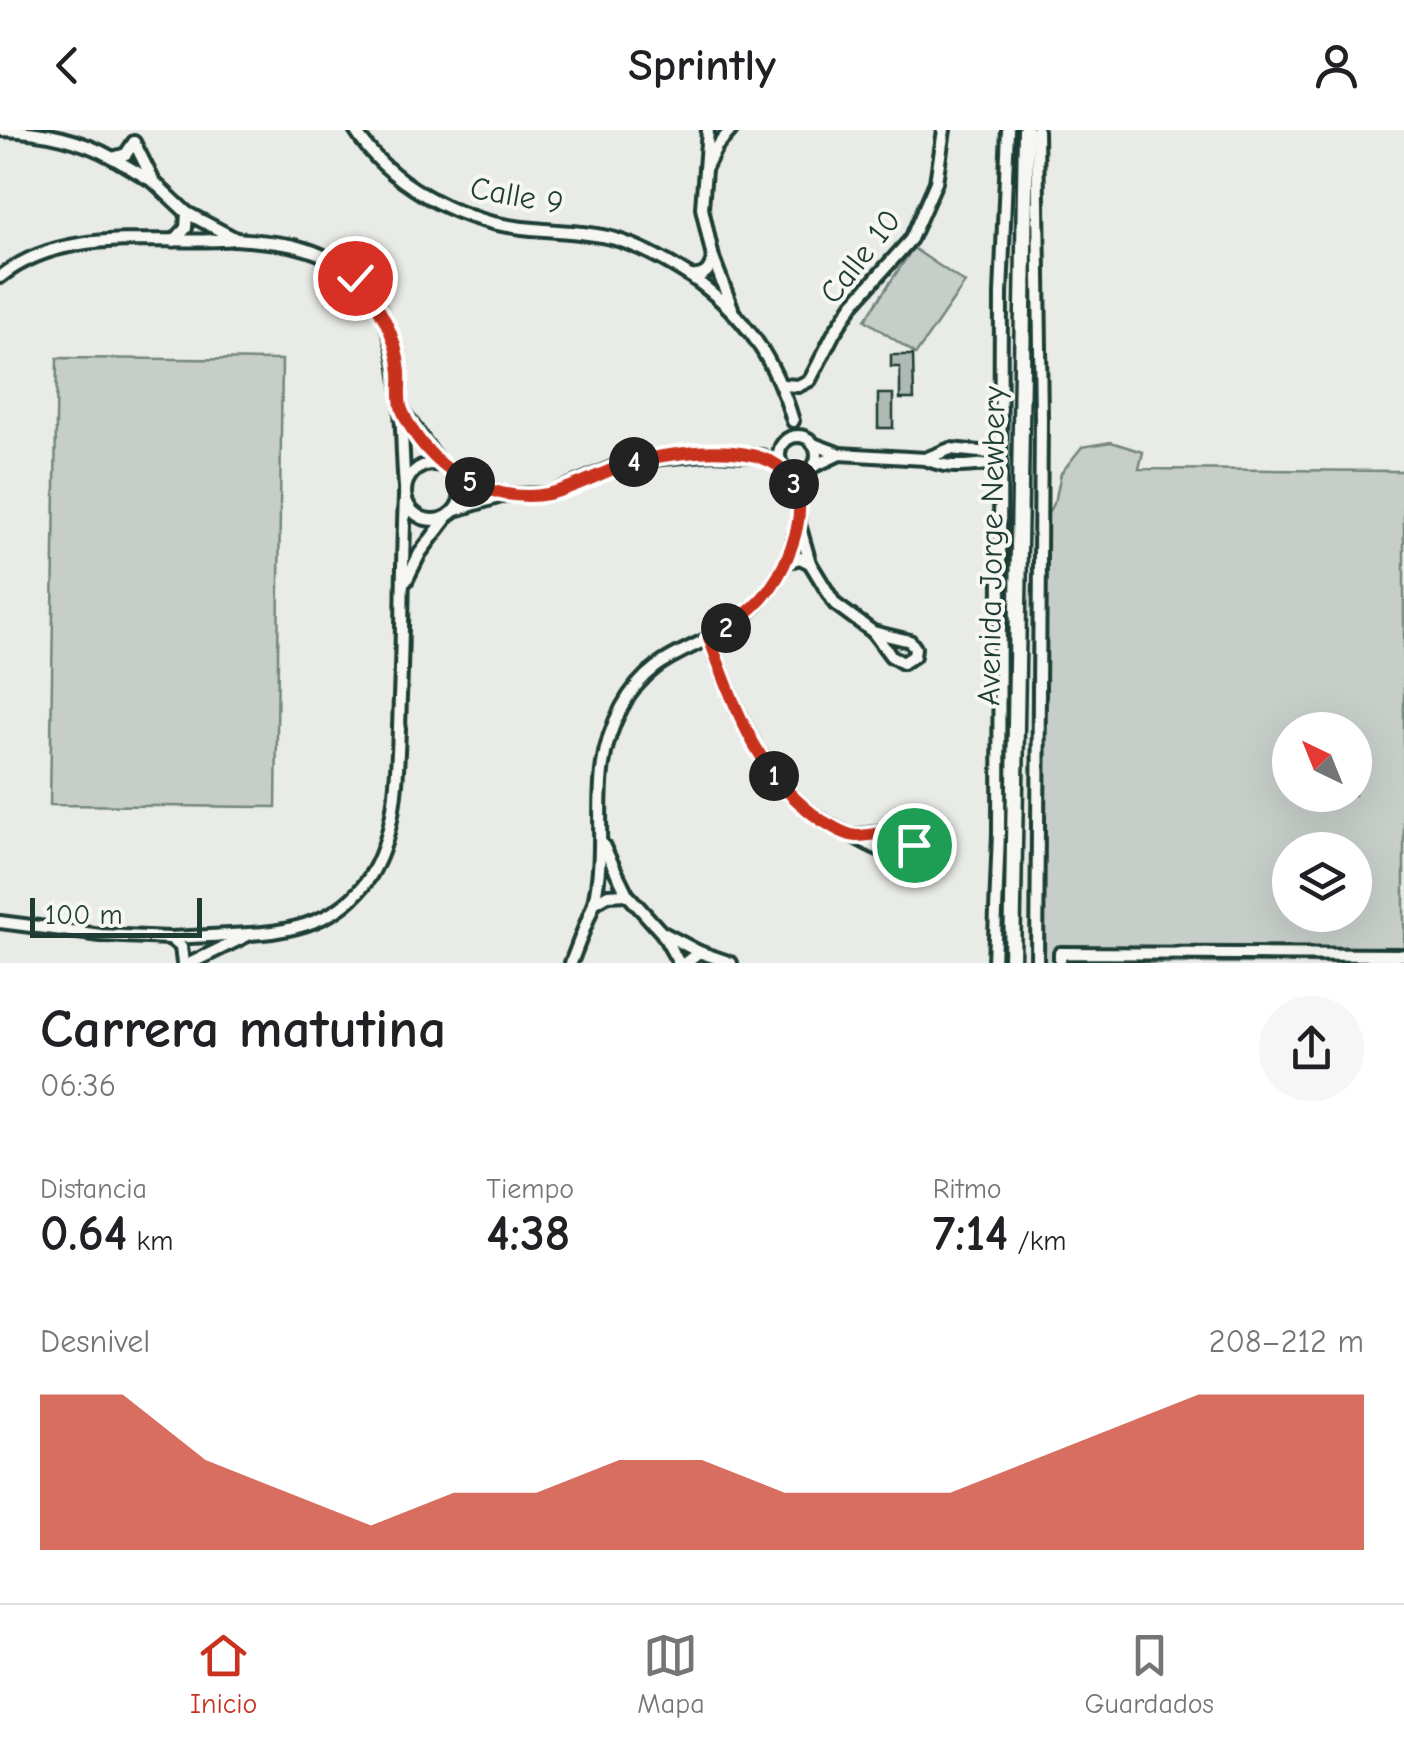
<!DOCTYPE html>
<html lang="es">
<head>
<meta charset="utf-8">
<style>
  :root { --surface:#fff; --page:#f6f6f6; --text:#202124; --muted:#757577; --line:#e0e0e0; --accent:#c8321e }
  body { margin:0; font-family:"Comic Neue",sans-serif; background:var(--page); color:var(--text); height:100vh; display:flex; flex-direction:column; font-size:38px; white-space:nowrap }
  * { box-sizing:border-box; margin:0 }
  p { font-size:32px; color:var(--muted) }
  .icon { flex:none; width:55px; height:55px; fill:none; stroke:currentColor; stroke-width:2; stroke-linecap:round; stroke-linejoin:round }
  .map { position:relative; height:833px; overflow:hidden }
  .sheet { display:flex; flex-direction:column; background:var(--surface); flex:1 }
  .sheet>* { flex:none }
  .needle { width:65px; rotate:317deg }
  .fabs { position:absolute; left:1272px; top:582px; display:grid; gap:20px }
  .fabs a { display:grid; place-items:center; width:100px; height:100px; border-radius:50%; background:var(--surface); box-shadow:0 10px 40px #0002; font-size:50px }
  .scale { position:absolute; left:30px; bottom:25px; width:172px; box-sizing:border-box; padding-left:10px; border:5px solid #1f3d34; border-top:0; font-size:28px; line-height:35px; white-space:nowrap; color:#1f3d34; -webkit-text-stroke:8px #f6f6f2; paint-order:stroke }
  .pin { position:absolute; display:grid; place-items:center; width:85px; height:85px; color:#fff; margin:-42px; border:5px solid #fff; border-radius:50%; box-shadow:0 2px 10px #0007 }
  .km { position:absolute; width:50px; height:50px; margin:-25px; border-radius:50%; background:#222; color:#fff; font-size:28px; line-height:50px; text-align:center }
  .round { display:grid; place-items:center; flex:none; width:105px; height:105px; border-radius:52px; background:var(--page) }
  .head { display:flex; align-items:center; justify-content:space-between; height:170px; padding:0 40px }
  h1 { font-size:55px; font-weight:600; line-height:75px }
  .figures { display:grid; grid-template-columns:repeat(3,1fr); gap:15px; height:170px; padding:10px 40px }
  .figures div { display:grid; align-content:center }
  .figures b { font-size:50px; font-weight:600 }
  .figures small { font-size:28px; font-weight:400 }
  .figures p { font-size:28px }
  .chart { height:280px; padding:20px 40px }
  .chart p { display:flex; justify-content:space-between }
  .chart svg { width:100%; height:180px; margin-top:10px; fill:var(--accent); opacity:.7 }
  header { display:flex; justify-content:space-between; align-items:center; height:130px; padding:0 40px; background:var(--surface); font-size:45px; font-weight:600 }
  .tab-bar { display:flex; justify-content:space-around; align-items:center; height:140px; border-top:2px solid var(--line); background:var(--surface); font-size:28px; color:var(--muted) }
  .tab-bar a { display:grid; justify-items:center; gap:5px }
  .tab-bar .current { color:var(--accent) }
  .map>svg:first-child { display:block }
  .green { fill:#c7cec9; stroke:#73867e; stroke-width:2.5; fill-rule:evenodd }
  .building { fill:#b0bab5; stroke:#1f3d34; stroke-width:2.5 }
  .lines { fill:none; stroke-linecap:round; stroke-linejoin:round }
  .minor-casing { stroke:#1f3d34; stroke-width:18 }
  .secondary-casing { stroke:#1f3d34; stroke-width:21 }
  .minor { stroke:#f6f6f2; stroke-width:10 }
  .secondary { stroke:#f6f6f2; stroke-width:14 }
  .route-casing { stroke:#fff; stroke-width:20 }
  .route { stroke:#c8321e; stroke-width:12 }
  .labels { text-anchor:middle; stroke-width:8; stroke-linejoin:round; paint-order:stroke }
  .street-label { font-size:32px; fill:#1f3d34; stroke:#f6f6f2 }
</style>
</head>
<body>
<header><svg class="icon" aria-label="back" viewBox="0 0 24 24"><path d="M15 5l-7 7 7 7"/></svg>Sprintly<svg class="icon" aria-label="person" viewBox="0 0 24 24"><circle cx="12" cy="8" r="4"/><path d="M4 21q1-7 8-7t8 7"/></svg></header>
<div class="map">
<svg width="1404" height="833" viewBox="0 0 1404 833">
  <rect width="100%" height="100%" fill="#e9ebe7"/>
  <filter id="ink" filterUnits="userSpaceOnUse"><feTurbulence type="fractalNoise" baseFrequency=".01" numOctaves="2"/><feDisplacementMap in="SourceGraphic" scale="20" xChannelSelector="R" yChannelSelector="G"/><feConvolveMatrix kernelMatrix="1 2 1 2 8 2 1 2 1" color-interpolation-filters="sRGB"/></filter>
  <g filter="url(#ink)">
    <g class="green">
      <path d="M913,118L965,153L916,224L865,190Z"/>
      <path d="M57,228L282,230L276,677L50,675Z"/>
      <path d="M1111,312L1143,322L1139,339L1404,341V833H1040L1047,385L1056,368L1061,343L1082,317ZM1290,600H1355V665H1290ZM1290,720H1355V785H1290Z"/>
    </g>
    <g class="building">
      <path d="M891,225H913L914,269H900V237H891Z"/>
      <rect x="878" y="264" width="15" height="34"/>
    </g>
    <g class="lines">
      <defs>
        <g id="minor">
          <path d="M0,0C40,1 78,8 113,28"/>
          <path d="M355,0C388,53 455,89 515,97C549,102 582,100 615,109C642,117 667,131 690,146"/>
          <path d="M708,0L705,39L716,17L731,0"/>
          <path d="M705,39L702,78L713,128"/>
          <path d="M154,52L134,12L126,24L113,28L154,52L187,83"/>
          <path d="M236,109C257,111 278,112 298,117C415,147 397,265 405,357"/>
          <path d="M0,147C66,94 158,116 236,109L187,83L186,98L174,111"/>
          <path d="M732,178L713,128C710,141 704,148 690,146C744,183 775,229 793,291"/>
          <path d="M783,255L798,256L810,250L834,203L853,174L911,109L936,52L944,0"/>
          <path d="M401,279L440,334"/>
          <circle cx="798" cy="325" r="19"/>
          <path d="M813,314L840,324L814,336"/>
          <path d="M840,324L925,329"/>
          <path d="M1000,324L950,319L925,329C956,342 970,333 1000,334"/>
          <circle cx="433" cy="362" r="28"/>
          <path d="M788,341L799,364L810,340"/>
          <path d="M799,364V394L810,433L800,428L786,432L799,394"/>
          <path d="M505,365L550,364L614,337L642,330L714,323L762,326"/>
          <path d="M456,380L505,365L457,346"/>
          <path d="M810,433L835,474L873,502"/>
          <path d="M406,451L420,423L445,390"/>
          <path d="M873,502L910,511L915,518L914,526L903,533L891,526Z"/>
          <path d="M709,508C739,587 767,672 853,706"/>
          <path d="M898,700H907L914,710L912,719C894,731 870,715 853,706Z"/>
          <path d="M603,715L627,764L608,765L594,773C610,703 585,645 622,577C652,522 693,523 738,491C760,475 774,456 786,432"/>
          <path d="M627,764L662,803L679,833"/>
          <path d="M0,792L101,805L170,808"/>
          <path d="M663,803L699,822L685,833"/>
          <path d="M250,804C401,796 396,685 400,567C403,500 402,433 405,367"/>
          <path d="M699,822L731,833"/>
          <path d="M183,833L181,817L170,808L250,804L191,833"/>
          <path d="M571,833L594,773"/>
          <path d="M994,833L999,703L1001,164L1008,0"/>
          <path d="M1037,833L1041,289L1037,0"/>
          <path d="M1060,833V823L1404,825"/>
        </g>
        <path id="secondary" d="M1012,833L1026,0"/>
      </defs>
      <use href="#minor" class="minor-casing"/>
      <use href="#secondary" class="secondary-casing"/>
      <use href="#minor" class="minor"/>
      <use href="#secondary" class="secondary"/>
    </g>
  </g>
  <g class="lines" filter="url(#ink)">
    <defs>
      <path id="route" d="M355,148C380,176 396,204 400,242C401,254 398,269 402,280C413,307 436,333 460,347C486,362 519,370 548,364C580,357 609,337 641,330C729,312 840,312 784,435C768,470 741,490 709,508C735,577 757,646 821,690C832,696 844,705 856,706C872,706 888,701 902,699L913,706L914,715"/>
    </defs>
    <use href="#route" class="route-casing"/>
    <use href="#route" class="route"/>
  </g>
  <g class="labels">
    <g class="street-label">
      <text transform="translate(517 65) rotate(10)" y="11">Calle 9</text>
      <text transform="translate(860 126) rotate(-52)" y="11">Calle 10</text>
      <text transform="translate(991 416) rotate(-89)" y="11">Avenida Jorge Newbery</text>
    </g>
  </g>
</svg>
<div class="fabs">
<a><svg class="needle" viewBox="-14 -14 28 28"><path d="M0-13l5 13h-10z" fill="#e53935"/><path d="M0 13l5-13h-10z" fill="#757577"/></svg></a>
<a><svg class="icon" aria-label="layers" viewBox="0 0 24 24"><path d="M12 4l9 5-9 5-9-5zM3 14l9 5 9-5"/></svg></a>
</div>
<div class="scale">100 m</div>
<div class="pin" style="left:914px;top:715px;background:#1e9e55"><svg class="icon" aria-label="arrive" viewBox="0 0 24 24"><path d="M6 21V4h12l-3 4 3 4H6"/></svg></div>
<div class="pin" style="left:355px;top:148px;background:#d93025"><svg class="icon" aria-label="check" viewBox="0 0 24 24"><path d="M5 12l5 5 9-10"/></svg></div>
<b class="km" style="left:774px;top:646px">1</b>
<b class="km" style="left:726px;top:498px">2</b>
<b class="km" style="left:794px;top:354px">3</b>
<b class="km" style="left:634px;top:332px">4</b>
<b class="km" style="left:470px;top:352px">5</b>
</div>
<section class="sheet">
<div class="head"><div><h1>Carrera matutina</h1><p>06:36</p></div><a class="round"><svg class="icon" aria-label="share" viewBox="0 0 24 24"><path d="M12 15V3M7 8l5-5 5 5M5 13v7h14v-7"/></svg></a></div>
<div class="figures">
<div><p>Distancia</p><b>0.64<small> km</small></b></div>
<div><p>Tiempo</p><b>4:38</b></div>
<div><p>Ritmo</p><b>7:14<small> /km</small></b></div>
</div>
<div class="chart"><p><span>Desnivel</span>208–212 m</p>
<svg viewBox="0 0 160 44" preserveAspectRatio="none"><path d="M0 44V6L10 6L20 22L30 30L40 38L50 30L60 30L70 22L80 22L90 30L100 30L110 30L120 22L130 14L140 6L150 6L160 6V44z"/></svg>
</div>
</section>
<nav class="tab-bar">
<a class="current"><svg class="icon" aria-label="home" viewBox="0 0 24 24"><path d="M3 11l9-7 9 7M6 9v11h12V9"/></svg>Inicio</a>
<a><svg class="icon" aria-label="map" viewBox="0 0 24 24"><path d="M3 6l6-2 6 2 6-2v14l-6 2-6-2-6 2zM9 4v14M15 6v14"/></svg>Mapa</a>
<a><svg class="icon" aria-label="saved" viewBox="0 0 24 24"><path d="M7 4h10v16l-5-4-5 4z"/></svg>Guardados</a>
</nav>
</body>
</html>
